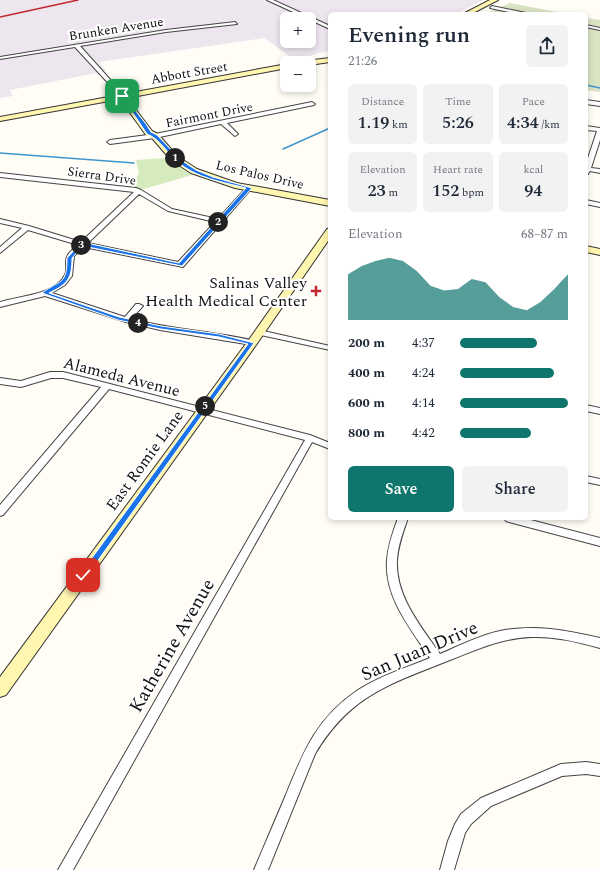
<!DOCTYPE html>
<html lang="en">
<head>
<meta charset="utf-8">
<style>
  :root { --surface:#fff; --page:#f2f2f3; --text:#1f2937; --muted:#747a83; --accent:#0f766e }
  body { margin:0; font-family:Spectral,serif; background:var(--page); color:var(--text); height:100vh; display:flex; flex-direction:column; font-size:15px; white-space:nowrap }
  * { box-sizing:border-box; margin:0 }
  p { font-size:13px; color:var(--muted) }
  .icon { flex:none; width:22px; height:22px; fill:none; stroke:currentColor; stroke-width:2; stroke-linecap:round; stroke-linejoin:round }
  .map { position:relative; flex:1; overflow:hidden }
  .panel { position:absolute; left:328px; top:12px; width:260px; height:508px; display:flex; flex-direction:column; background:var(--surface); border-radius:6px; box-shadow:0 2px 6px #0003 }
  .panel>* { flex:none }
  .tools { position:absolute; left:280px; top:12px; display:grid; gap:8px }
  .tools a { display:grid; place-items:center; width:36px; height:36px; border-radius:6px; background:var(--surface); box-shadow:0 2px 6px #0003; font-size:20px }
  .pin { position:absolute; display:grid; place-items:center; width:34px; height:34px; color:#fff; margin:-17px; border-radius:8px; box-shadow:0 2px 6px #0006 }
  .km { position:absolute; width:20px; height:20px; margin:-10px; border-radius:50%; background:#222; color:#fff; font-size:11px; line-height:20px; text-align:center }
  .round { display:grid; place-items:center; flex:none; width:42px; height:42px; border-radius:6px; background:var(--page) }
  .head { display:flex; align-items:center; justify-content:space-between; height:68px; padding:0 20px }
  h1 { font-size:22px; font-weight:600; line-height:30px }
  .figures { display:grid; grid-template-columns:repeat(3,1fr); gap:6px; height:68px; padding:4px 20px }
  .figures div { display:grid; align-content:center; border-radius:6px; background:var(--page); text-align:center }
  .figures b { font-size:17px; font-weight:600 }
  .figures small { font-size:11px; font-weight:400 }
  .figures p { font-size:11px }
  .chart { height:112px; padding:8px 20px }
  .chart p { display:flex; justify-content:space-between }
  .chart svg { width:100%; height:72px; margin-top:4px; fill:var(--accent); opacity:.7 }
  .button { display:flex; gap:8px; margin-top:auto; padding:8px 20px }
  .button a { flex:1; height:46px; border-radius:6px; background:var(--accent); color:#fff; font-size:16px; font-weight:600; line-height:46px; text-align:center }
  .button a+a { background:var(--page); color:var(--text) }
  ul { padding:0 20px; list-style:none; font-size:13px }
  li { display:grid; grid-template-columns:64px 48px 1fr; align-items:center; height:30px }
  li i { height:10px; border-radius:5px; background:var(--accent) }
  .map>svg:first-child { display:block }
  .industrial { fill:#eee6ef; fill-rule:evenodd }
  .green { fill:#d5ebbd }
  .cemetery { fill:#d9e3c4 }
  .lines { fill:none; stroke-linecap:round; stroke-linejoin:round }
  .stream { stroke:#3f96cf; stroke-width:1.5 }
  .street-casing { stroke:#444; stroke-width:2 }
  .secondary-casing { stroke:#333; stroke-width:2 }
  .street { fill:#fff; fill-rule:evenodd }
  .secondary { fill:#fff6b0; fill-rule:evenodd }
  .rail { stroke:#c4262e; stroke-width:1.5 }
  .route { fill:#1a73e8; stroke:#fff }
  .poi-dot { fill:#c4262e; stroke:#fff; stroke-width:1.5 }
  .labels { text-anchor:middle; stroke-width:4; stroke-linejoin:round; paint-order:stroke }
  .far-street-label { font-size:13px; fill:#111; stroke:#fff }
  .poi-label { font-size:16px; fill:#111; stroke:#fff; text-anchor:end }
  .street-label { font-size:16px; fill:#111; stroke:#fff }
  .near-street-label { font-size:19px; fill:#111; stroke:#fff }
</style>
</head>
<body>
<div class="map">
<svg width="600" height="870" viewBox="0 0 600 870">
  <rect width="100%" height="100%" fill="#fffdf5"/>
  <path class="industrial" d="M0,0H483L456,14H330V50L295,60L264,38L99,62L106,71L10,90L13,96L0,98ZM287,19H309V41H287Z"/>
  <path class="green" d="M166,158L192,175L144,189L129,187L139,174L136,160Z"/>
  <g class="cemetery">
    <path d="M510,3L567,14H486Z"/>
    <path d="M586,18L600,20V92L586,90Z"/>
  </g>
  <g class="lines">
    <g class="stream">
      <path d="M586,85L600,88"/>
      <path d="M283,149L330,128"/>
      <path d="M0,153L134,163"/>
    </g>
    <defs>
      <g id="street">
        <path d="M267,0H273L330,26V29Z"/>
        <path d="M492,6L526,13L528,14H519L490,8Z"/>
        <path d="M235,22L237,24L166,32L80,46L124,95V97L122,98L75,47L0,59V57L166,30Z"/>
        <path d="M586,25L600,28V30L586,27Z"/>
        <path d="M586,100L600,102V106L586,104Z"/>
        <path d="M312,102L315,104L314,105L227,123L238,134L235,136L221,124L155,138L110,144L107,142L110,140L155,134Z"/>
        <path d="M586,126L600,128V140L591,168L600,169V173L590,171L588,174L586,175V164L597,131L586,130Z"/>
        <path d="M0,173L136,188L141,190L172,209L218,219L247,187H251V189L183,267L84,247L74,256L72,276L65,285L52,293L125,317L136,304H139L143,306L131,319C172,330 214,331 255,341L256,343L252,345L160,330L126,322L45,296L0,307V302C19,296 55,295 65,275C67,271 66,267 66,262C66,254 72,250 78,245L28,230L0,253V247L22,228L0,223V219L29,226L81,242L134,192L0,177ZM139,194L168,211L215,222L178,262L88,243Z"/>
        <path d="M586,200L600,203V207L586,204Z"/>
        <path d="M256,330H259L330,346V350L256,334L255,332Z"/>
        <path d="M50,372H63L310,435L330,443V449L312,442L73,870H58L305,440L109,389L3,515L0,516V505L101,387L63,378H51L21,387L0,384V378L21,381Z"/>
        <path d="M586,405L600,408V414L586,411Z"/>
        <path d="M586,476L600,479V485L586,482Z"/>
        <path d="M398,518H408C403,532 398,545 397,560C395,596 421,626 440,654C459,646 480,635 500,631C535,624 566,630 600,638V648C578,642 555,636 531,637C502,638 478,649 450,660C390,684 350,695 315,754L268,870H254C264,846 275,821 285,797C303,753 316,718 358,690C380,676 405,668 430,658C411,629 384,597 387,560C388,545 393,532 398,518Z"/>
        <path d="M504,518H523L600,538V546L509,522L506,521Z"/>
        <path d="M586,762L600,764V776L586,774L562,776L491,806L471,824L465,833L454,870H440L448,841L455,824L461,814L481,798L561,764Z"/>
      </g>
      <g id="secondary">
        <path d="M490,0H498L471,14H463Z"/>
        <path d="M330,58V62L309,65V63H301L305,61Z"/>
        <path d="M287,64V68L127,98L152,131L158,134L177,156L197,169L237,183L330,200V206L235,188L191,173L171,160L152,138L146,135L120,99L0,121V117Z"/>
        <path d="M330,228V238L256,345L6,695L0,697V677L248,341L327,229Z"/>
        <path d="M586,246L600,249V255L586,252Z"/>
      </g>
    </defs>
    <use href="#street" class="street-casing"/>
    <use href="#secondary" class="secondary-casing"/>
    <use href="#street" class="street"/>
    <use href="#secondary" class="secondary"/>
    <path class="rail" d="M0,17L78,0"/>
  </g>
  <path class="route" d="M121,95H123L146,124L151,132L157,135L181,160L196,170L213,177L252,188L182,266L83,246L72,258C72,278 68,284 49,293L119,317L161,326L219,334L254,343L86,577H81V573L248,344L219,337L161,329L118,320L42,293C60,279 67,286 67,258L82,242L179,263L246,188C223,182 195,178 177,161C167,153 160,139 147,134Z"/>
  <path class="poi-dot" d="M314 285h4v4h4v4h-4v4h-4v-4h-4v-4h4z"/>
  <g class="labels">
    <g class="far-street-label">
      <text transform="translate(116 28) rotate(-9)" y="5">Brunken Avenue</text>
      <text transform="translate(189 72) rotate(-10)" y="5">Abbott Street</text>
      <text transform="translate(209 114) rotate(-11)" y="5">Fairmont Drive</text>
      <text transform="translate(260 174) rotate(13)" y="5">Los Palos Drive</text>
      <text transform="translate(102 175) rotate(8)" y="5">Sierra Drive</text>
    </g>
    <g class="poi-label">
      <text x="307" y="288">Salinas Valley<tspan x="307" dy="18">Health Medical Center</tspan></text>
    </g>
    <g class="street-label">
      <text transform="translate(122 376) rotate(14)" y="6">Alameda Avenue</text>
      <text transform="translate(144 460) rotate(-54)" y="6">East Romie Lane</text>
    </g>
    <g class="near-street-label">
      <text transform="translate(171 645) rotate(-60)" y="7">Katherine Avenue</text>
      <text transform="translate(419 650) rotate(-23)" y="7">San Juan Drive</text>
    </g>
  </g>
</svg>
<div class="tools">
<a>+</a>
<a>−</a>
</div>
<div class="pin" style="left:122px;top:96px;background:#1e9e55"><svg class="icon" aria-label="arrive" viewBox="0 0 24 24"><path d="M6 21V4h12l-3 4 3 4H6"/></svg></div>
<div class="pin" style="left:83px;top:575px;background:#d93025"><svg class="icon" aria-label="check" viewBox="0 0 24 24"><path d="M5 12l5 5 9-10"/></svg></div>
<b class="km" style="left:175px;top:158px">1</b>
<b class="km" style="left:218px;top:222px">2</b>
<b class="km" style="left:81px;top:245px">3</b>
<b class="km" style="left:138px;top:323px">4</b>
<b class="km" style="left:205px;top:406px">5</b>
<section class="panel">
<div class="head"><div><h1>Evening run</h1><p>21:26</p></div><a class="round"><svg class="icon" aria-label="share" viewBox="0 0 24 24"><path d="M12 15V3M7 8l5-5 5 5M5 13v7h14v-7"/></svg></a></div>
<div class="figures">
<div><p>Distance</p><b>1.19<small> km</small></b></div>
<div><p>Time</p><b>5:26</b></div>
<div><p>Pace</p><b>4:34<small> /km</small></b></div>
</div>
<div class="figures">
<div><p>Elevation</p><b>23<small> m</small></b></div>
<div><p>Heart rate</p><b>152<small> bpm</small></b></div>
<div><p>kcal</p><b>94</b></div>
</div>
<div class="chart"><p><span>Elevation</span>68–87 m</p>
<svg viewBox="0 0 160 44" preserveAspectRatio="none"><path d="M0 44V16L10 11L20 8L30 6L40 8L50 14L60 23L70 26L80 25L90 19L100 21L110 30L120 36L130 38L140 33L150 25L160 16V44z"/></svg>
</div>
<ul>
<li><b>200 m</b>4:37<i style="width:71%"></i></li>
<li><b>400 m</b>4:24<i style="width:87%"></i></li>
<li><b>600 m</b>4:14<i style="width:100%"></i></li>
<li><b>800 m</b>4:42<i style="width:66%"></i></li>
</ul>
<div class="button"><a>Save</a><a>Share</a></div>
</section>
</div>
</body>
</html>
